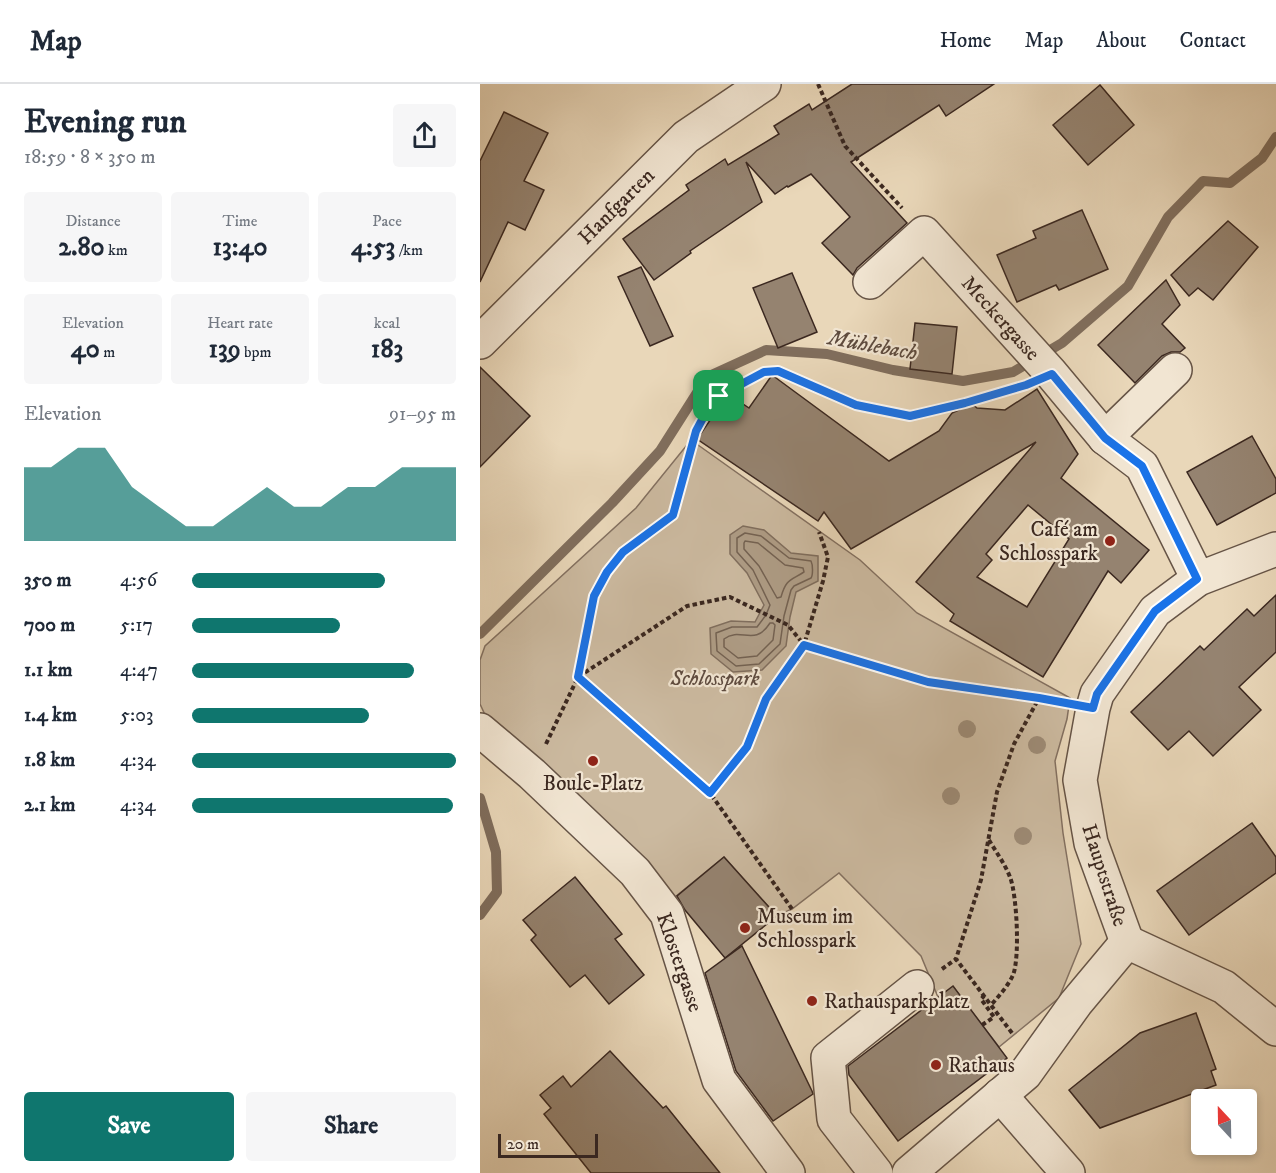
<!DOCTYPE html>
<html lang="en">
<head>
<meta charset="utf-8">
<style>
  :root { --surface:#fff; --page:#f6f6f7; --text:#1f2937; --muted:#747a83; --line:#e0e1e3; --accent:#0f766e }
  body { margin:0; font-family:"IM FELL DW Pica",serif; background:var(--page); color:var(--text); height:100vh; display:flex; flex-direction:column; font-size:22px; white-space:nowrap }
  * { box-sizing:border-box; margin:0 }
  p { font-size:20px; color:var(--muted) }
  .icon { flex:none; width:33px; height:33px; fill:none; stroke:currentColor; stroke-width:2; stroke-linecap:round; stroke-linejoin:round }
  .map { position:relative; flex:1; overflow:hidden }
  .drawer { display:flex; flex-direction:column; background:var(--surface); width:480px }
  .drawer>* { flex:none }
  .needle { width:39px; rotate:338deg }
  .controls { position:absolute; left:711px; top:1005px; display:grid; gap:12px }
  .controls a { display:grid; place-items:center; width:66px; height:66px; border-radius:6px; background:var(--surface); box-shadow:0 3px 9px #0003; font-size:30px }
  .scale { position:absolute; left:18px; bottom:15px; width:100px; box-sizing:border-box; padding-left:6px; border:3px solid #3b2820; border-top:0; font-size:16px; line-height:21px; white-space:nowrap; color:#3b2820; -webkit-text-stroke:4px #f1e5d2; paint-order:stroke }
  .pin { position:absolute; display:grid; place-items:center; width:51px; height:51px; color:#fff; margin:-26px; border-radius:12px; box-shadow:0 3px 9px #0006 }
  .round { display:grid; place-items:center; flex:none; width:63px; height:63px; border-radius:6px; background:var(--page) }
  .headline { display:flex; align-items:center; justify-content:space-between; height:102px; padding:0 24px }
  h1 { font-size:33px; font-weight:800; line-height:45px }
  .stats { display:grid; grid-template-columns:repeat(3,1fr); gap:9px; height:102px; padding:6px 24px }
  .stats div { display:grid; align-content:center; border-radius:6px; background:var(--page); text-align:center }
  .stats b { font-size:26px; font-weight:800 }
  .stats small { font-size:16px; font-weight:400 }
  .stats p { font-size:16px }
  .chart { height:168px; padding:12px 24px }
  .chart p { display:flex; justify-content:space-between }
  .chart svg { width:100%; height:108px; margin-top:6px; fill:var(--accent); opacity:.7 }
  .button { display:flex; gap:12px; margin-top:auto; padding:12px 24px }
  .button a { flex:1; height:69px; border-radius:6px; background:var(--accent); color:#fff; font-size:24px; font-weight:800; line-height:69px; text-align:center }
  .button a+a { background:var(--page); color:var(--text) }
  ul { padding:0 24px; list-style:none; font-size:20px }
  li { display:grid; grid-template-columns:96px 72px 1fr; align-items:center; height:45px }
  li i { height:15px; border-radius:8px; background:var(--accent) }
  header { display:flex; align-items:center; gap:36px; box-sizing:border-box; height:84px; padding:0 30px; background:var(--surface); border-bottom:2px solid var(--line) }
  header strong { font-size:28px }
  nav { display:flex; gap:33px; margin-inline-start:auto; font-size:21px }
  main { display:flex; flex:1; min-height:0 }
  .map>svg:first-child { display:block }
  .green { fill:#cbb99f; stroke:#837060; stroke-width:1.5 }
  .water { fill:#ae9c85; stroke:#806e5d; stroke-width:1.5 }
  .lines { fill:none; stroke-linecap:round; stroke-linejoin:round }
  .shore { stroke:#746252; stroke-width:1.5 }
  .stream { stroke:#806e5d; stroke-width:10 }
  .building { fill:#958370; stroke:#3b2820; stroke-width:1.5; fill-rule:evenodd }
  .minor-casing { stroke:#665446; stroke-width:36 }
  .path { stroke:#3b2820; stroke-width:4; stroke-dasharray:4.5 3; stroke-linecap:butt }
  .minor { stroke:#f1e5d2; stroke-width:33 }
  .tree { fill:#9d8b76 }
  .route-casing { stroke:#fff; stroke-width:12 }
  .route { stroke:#1a73e8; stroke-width:8 }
  .poi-dot { fill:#8f2418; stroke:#f1e5d2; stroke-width:2 }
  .labels { text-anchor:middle; stroke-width:4.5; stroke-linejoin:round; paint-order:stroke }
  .street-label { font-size:21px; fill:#3b2820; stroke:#f1e5d2 }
  .poi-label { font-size:21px; fill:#3b2820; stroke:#f1e5d2; text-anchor:start }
  .park-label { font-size:21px; font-style:italic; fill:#5f4c40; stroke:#f1e5d2 }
  .water-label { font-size:22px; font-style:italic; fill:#5e4b3e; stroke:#f1e5d2 }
</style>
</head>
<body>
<header>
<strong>Map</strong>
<nav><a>Home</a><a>Map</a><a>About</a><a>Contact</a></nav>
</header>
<main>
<section class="drawer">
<div class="headline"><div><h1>Evening run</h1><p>18:59 · 8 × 350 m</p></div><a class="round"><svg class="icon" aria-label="share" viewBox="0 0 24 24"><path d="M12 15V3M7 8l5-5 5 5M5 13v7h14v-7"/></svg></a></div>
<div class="stats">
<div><p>Distance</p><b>2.80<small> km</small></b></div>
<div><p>Time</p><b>13:40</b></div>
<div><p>Pace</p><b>4:53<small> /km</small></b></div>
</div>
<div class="stats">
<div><p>Elevation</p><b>40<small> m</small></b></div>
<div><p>Heart rate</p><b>139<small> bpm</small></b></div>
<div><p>kcal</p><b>183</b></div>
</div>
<div class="chart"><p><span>Elevation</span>91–95 m</p>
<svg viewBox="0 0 160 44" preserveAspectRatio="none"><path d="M0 44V14L10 14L20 6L30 6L40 22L50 30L60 38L70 38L80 30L90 22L100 30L110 30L120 22L130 22L140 14L150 14L160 14V44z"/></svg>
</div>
<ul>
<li><b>350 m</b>4:56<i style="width:73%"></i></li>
<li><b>700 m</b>5:17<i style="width:56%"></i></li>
<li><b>1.1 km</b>4:47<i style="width:84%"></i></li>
<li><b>1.4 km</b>5:03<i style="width:67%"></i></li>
<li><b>1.8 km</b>4:34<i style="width:100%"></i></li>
<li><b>2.1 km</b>4:34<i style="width:99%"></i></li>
</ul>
<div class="button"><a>Save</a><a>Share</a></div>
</section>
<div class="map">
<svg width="796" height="1089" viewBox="0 0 796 1089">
  <rect width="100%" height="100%" fill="#e9d7b9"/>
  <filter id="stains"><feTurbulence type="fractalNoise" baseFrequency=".00333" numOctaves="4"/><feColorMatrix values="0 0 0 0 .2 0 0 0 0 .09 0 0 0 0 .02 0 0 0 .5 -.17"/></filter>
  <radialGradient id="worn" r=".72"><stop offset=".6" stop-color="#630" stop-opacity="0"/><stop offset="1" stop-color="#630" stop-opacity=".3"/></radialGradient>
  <path class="green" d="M211,356L380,476L437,529L590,614L587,635L575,677L583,749L601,860L579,914L519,963L473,903L458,913L441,872L359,789L312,825L297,832L244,773L195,813L6,633L0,620V576L5,562L156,424Z"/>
  <path class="water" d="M263,442L284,446L311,469L338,472V497L316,508L310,533L306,562L282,586L253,588L231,570L230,544L251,537L275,538L284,521L267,489L250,470V451Z"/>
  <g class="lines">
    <g class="shore">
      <path d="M265,449L281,452L309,474L331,477C333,481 333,491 331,494L314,502L311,506L304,532L300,560L279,580L256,582L237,567L236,549L252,543H277L286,531L290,521L273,486L257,468V454Z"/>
      <path d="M265,457L278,459L305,481L323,484L324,488C310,497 306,495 301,513L297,514L279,482L264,465V459Z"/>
      <path d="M290,539H293L295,541L293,556L277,572L258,574L244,563V555C261,542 274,564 290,539Z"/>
    </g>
    <g class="stream">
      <path d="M0,550L132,419L180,367L227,293L286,266L347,270L413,286L483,297L533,288L582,259L648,202L688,133L723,97L750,99L782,74L796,53"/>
      <path d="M0,714L16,768L17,808L0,831"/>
    </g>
  </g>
  <g class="building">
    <path d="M372,0H514L466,32L459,21L371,78L427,139L377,184L373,191L342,159L370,133L331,90L308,103L307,102L295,110L266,78L282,118L210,167L211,169L174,196L143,155L209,106L206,101L245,75L248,81L299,50L294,42L329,20L332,26Z"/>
    <path d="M620,1L654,41L608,81L573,41Z"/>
    <path d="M24,28L68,49L44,97L64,106L45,146L28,138L0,198V77Z"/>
    <path d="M602,126L628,185L579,206L576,201L537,218L517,171L556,154L553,147Z"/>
    <path d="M748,137L778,163L733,216L718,204L709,212L691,191Z"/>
    <path d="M161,183L193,252L170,262L138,193Z"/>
    <path d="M312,189L337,248L298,264L273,204Z"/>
    <path d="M686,196L700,221L682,240L705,264L700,268H691L682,272L655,299L618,261Z"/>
    <path d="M435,239L477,243L472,290L430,285Z"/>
    <path d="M0,283L50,332L0,383Z"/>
    <path d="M292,291L409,377L459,347L472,329L492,320L497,324L525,326L557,305L598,370L581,394L669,466L641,499L628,487L563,593L470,537L474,530L436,498L556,358L371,465L344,428L338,437L217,355L242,319L258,329L263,320L269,324ZM548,421L589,455L547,523L497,493L512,476L506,470Z"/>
    <path d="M772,352L796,395V409L737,441L707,388Z"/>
    <path d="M796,511V568L759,603L781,626L733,672L709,647L688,666L651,628L720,562L724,566L767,525L774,532Z"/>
    <path d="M772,739L796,773V789L709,851L677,807Z"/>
    <path d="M244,773L297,832L245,874L205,826L197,812Z"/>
    <path d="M95,793L142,850L135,855L164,891L129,920L105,891L90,903L51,856L56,851L43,836Z"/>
    <path d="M262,862L332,1007L333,1010L293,1037L256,987L225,889Z"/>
    <path d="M473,902L527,974L418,1057L369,991L368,982Z"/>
    <path d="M716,929L736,985L731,987L736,1001L620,1044L589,1006L660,949Z"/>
    <path d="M130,967L183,1024L186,1022L240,1089H111L64,1030L71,1024L60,1011L83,992L91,1003Z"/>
  </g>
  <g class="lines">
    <defs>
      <g id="minor">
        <path d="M390,198L444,149L570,288L625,354L662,382L718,495"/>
        <path d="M0,258L206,53L284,0"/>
        <path d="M625,354L695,286"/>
        <path d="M0,646L52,690L155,788L187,830L239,996L308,1089"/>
        <path d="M647,858L611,759L600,696L613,624L617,610L675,527L718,495L796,465"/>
        <path d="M647,858L744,903L796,945"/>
        <path d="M520,1011L588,1089"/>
        <path d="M396,1089L354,1035L348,974L437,903"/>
        <path d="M429,1089L545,990L596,919L647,858"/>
      </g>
    </defs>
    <use href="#minor" class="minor-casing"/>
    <g class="path">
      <path d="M338,0L365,62L422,124"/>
      <path d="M66,660L98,593L207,522L250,513L308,541L324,561L448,598L580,618"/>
      <path d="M230,709L267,663L286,615L324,561L343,497L348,473L339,448"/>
      <path d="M509,756C516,768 525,780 530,793C537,811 540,874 533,891C528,902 519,912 511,921"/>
      <path d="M312,825L230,709L98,593L114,512L127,488L143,468L193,431L216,347L239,312L284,288L298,287L376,321L430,332L485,319L538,303"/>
      <path d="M462,885L476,875"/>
      <path d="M502,941L514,933L501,915L504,912"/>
      <path d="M532,949L476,875L501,796L517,708L534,660L559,614"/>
    </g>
    <use href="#minor" class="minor"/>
  </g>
  <g class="tree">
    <circle cx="487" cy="645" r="9"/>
    <circle cx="557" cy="661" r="9"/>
    <circle cx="471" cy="712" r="9"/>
    <circle cx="543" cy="752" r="9"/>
  </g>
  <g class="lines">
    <defs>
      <path id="route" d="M298,287L376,321L430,332L485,319L546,301L572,290L625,354L662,382L717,495L675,527L617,610L613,624L559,614L448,598L324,561L286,615L267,663L230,709L98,593L114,512L127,488L143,468L193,431L216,347L223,334L239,312L284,288Z"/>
    </defs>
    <use href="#route" class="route-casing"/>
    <use href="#route" class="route"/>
  </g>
  <g class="poi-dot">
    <circle cx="630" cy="457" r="6"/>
    <circle cx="113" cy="677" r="6"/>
    <circle cx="265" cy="844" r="6"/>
    <circle cx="332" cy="917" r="6"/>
    <circle cx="456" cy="981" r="6"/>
  </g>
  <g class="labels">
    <g class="street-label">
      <text transform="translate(136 122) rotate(-45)" y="7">Hanfgarten</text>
      <text transform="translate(521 234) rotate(48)" y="7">Meckergasse</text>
      <text transform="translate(625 791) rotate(72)" y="7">Hauptstraße</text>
      <text transform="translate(200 878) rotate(71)" y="7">Klostergasse</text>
    </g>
    <g class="poi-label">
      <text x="618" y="452" text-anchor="end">Café am<tspan x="618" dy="24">Schlosspark</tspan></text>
      <text x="113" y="706" text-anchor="middle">Boule-Platz</text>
      <text x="277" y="839">Museum im<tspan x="277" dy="24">Schlosspark</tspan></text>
      <text x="344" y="924">Rathausparkplatz</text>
      <text x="468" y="988">Rathaus</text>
    </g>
    <g class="park-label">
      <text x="235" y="601">Schlosspark</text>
    </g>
    <g class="water-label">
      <text transform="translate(393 260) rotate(10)" y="8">Mühlebach</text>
    </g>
  </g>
  <rect width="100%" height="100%" filter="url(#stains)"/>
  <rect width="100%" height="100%" fill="url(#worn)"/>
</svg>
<div class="controls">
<a><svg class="needle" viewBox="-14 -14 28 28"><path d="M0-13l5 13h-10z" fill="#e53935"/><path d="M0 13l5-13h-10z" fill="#747a83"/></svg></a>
</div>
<div class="scale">20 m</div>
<div class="pin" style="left:239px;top:312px;background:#1e9e55"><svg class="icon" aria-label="arrive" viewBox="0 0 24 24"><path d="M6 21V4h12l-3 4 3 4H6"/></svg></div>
</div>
</main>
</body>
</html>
